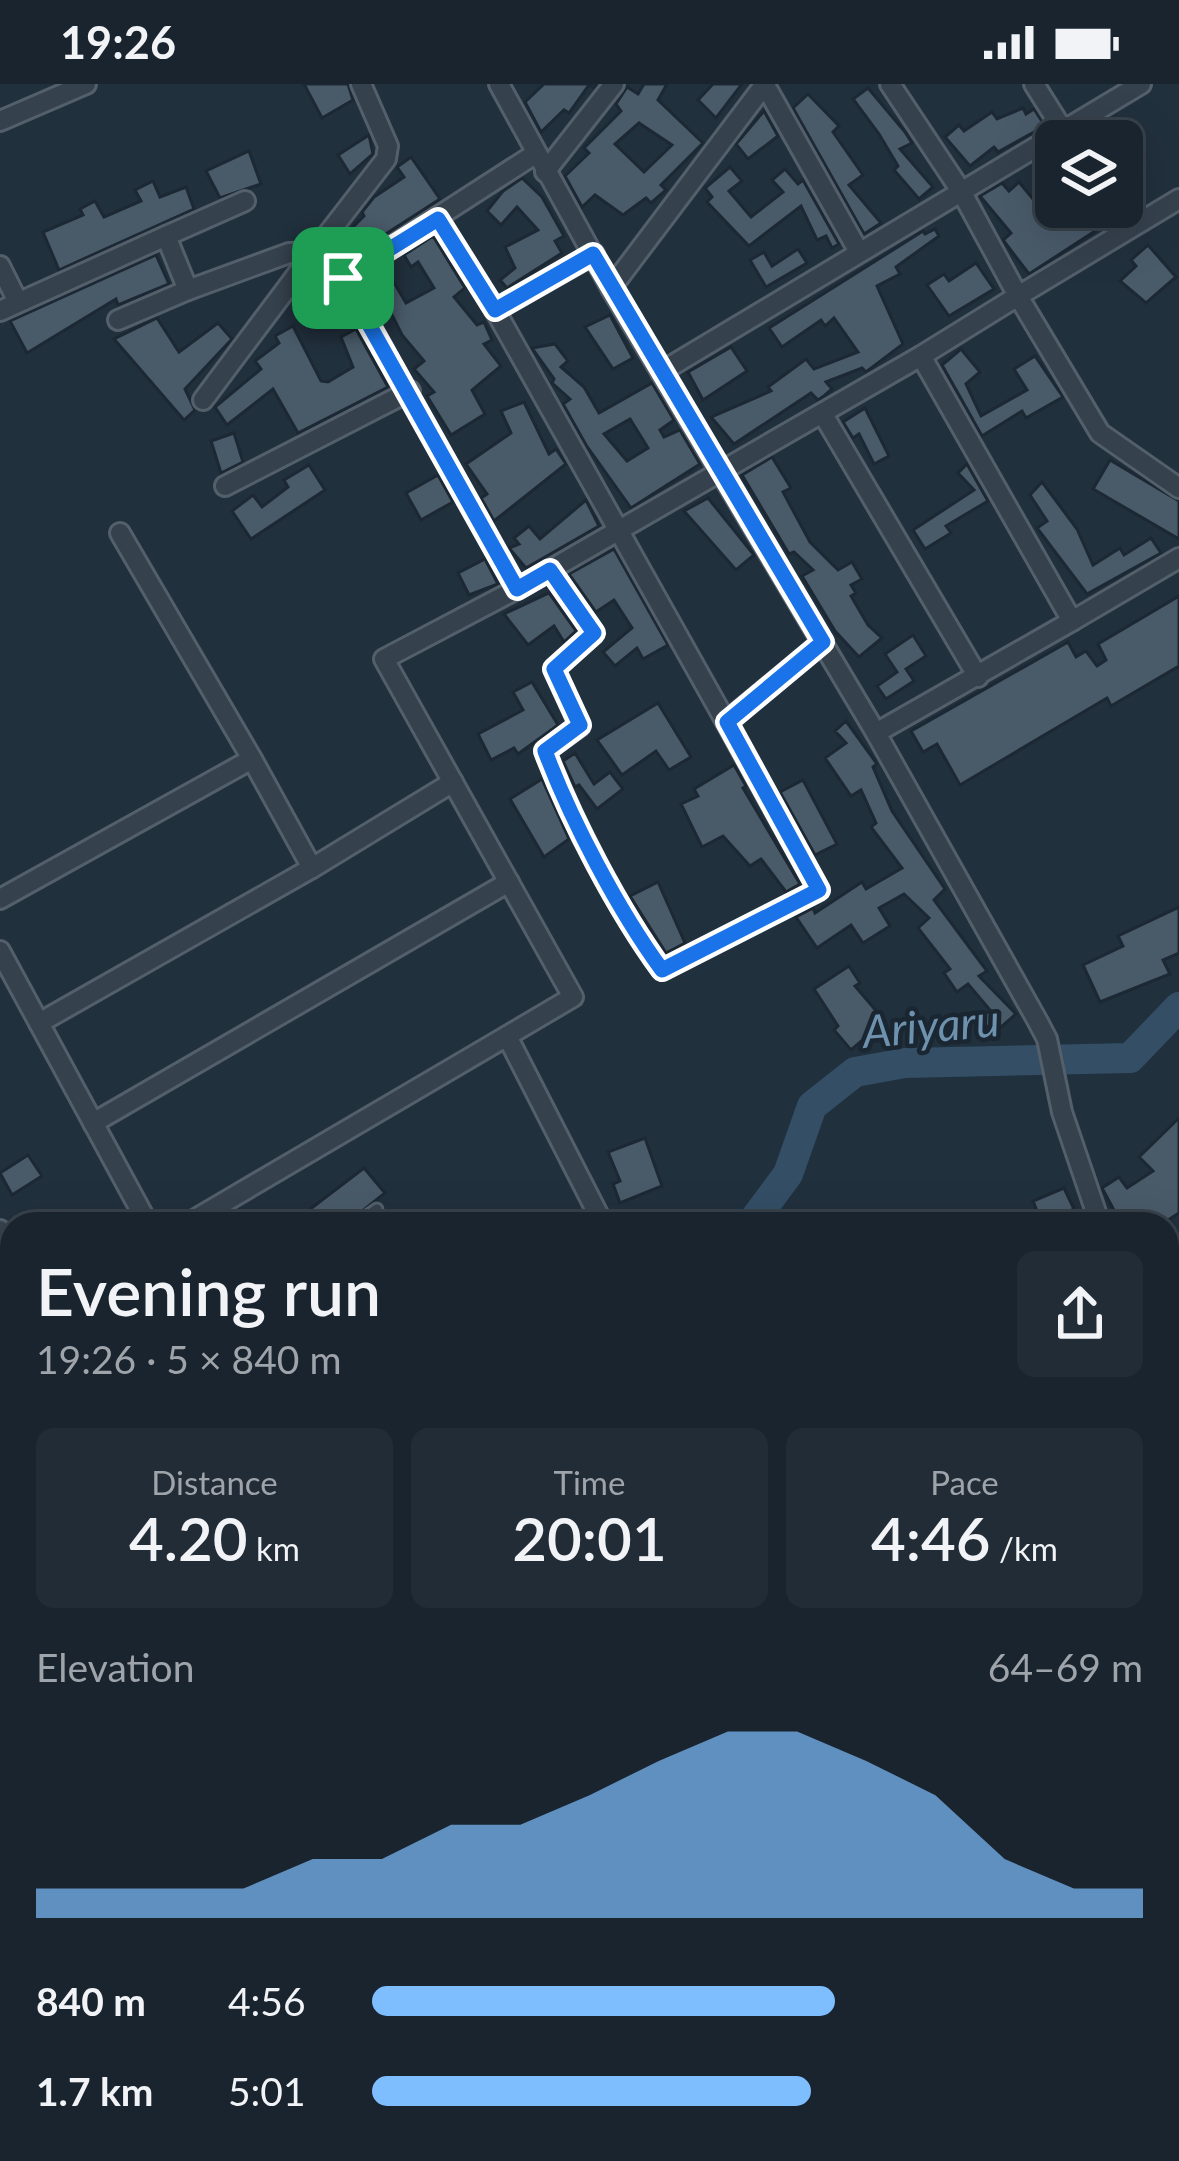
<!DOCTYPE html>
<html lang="en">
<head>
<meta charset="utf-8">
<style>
  :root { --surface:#19242e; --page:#222c36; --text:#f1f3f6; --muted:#9fa4aa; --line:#37414a; --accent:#7ebeff }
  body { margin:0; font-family:Lato,sans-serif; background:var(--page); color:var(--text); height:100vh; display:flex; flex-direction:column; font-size:45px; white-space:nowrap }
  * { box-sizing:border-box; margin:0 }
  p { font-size:39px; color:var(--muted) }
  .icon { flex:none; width:66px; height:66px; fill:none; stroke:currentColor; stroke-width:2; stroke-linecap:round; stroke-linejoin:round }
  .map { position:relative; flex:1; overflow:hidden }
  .details { position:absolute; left:0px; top:1128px; width:1179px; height:951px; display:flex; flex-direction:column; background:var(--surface); border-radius:36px 36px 0 0; box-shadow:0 12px 48px #0002,0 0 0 3px var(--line) }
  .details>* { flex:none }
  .tools { position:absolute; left:1035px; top:36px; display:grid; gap:24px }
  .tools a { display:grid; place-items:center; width:108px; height:108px; border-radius:18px; background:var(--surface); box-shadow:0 12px 48px #0002,0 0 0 3px var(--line); font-size:60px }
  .pin { position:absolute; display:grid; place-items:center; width:102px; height:102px; color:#fff; margin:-51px; border-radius:24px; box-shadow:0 6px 18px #0006 }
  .round { display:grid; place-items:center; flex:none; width:126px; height:126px; border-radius:18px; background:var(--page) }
  .head { display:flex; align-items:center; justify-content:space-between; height:204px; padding:0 36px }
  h1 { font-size:66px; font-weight:600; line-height:90px }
  .stats { display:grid; grid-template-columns:repeat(3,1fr); gap:18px; height:204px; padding:12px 36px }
  .stats div { display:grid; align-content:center; border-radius:18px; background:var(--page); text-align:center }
  .stats b { font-size:60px; font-weight:600 }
  .stats small { font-size:33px; font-weight:400 }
  .stats p { font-size:33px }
  .chart { height:336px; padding:24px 36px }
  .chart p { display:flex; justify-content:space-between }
  .chart svg { width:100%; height:216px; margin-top:12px; fill:var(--accent); opacity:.7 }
  ul { padding:0 36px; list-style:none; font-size:39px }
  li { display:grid; grid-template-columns:192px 144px 1fr; align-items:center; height:90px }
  li i { height:30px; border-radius:15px; background:var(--accent) }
  .status { display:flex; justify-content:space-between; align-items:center; height:84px; padding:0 60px; background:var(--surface); direction:ltr }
  .status svg { height:33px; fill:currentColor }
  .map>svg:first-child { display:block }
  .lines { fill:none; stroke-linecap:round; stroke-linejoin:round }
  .river { stroke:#334e65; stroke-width:30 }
  .building { fill:#495a69; stroke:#1c2833; stroke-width:3; fill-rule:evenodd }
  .service-casing { stroke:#535f6b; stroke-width:15 }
  .minor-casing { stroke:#535f6b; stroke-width:24 }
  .trunk-casing { stroke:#404c57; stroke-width:36 }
  .service { stroke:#35414d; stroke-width:9 }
  .minor { stroke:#35414d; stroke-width:18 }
  .trunk { stroke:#62615f; stroke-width:30 }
  .route-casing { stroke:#fff; stroke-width:24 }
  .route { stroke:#1a73e8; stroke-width:15 }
  .labels { text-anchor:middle; stroke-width:9; stroke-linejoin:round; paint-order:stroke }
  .water-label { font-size:45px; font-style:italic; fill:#6e91ae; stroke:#1a2631 }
</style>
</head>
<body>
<div class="status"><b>19:26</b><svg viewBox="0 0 49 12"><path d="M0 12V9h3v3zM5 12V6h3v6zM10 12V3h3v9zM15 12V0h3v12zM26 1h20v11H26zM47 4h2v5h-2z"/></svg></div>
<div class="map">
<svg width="1179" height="2077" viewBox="0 0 1179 2077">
  <rect width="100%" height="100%" fill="#21303d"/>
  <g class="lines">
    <g class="river">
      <path d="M751,1140L788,1090L812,1022L855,988L905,979L1130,974L1179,923"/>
      <path d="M0,1406L12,1405"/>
    </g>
  </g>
  <g class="building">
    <path d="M304,0H348L353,16L322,34Z"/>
    <path d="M544,0H597L594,4L589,1L569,29L564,26L541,48L525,18Z"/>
    <path d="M644,0H667L658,16L703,59L661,101L666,106L651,119L646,114L623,131L595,111L582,123L565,92L589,69L584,64L621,27L616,20L627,3L638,10ZM639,39L672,61L644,88L615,60Z"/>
    <path d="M713,0H742L716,34L698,16Z"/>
    <path d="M868,4L905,48L912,59L900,65L933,103L919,115L894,86L898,82L879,50L853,15Z"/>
    <path d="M808,10L839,42L833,48L863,91L849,101L881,139L864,150L793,24Z"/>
    <path d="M1023,24L1026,30L1034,25L1045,42L998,68L994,63L970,82L945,53L959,41L964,47L992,28L997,35Z"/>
    <path d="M764,27L778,52L748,75L736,60Z"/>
    <path d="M369,51L373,70L350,90L338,71Z"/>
    <path d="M249,67L261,100L220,114L206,87Z"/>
    <path d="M411,73L440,115L350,173L339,157L364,132L362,128L374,113L404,93L397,83Z"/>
    <path d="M730,83L742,97L729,107L751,133L783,108L772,96L785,85L798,100L803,96L839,160L832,164L826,152L817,156L801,122L749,162L707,118L712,113L705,104Z"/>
    <path d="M522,94L542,113L564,152L555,157L562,169L507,204L500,196L515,184L505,163L538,146L517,123L501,141L487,127L503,107Z"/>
    <path d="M153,97L160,113L186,103L194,125L59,186L43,148L83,131L80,125L95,117L104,133L141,117L135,106Z"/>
    <path d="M1019,98L1047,132L1057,123H1132L1029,190L1003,156L1011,149L980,112L1002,99L1009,107Z"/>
    <path d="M935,145L939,152L896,183L900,190L877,202L903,260L866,288L862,284L826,298L832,305L824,312L818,316L811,309L734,360L711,333L771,307L768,303L806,275L814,285L858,268L834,234L825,242L821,236L782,263L769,244L923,147L925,150Z"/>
    <path d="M433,152L465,204L454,213L477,241L484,238L492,256L484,260L501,282L472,306L485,330L451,351L427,312L434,308L414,285L424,277L402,251L379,205L393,197L406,219L434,204L418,178L411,183L404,171Z"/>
    <path d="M1148,161L1176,193L1146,219L1120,197L1136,182L1131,176Z"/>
    <path d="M798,165L807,179L766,203L750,176L764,168L772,182Z"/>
    <path d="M156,171L169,200L118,221L116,215L27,269L10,237Z"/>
    <path d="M976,179L994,205L949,232L927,201L944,190L949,197Z"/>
    <path d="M610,231L633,274L613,285L585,243Z"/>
    <path d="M157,234L179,268L218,239L232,255L185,305L195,326L184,336L114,255Z"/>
    <path d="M293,242L321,297L328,298L353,283L341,253L356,245L388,303L298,349L273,305L227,341L215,323L261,285L255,277L279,259L275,252Z"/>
    <path d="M555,260L568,277L561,283L584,303L599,329L652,299L674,336L660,346L664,353L680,346L700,380L631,424L586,361L563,320L570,315L552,299L554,295L532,264ZM630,335L648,364L627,377L604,350Z"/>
    <path d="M731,263L747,287L703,316L688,288Z"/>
    <path d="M961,265L980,288L966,300L981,332L1027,306L1014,285L1035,272L1063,313L1026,334L1022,327L982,352L942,281Z"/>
    <path d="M524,318L549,370L556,365L566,380L494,437L481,414L487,410L466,380L511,349L501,327Z"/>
    <path d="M865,324L889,372L874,380L859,350L853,354L843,338Z"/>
    <path d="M234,349L243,378L221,389L211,357Z"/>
    <path d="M772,373L791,404L783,408L810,458L838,486L852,478L862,495L851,501L856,509L851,512L868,541L882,554L859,573L835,547L802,492L813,486L794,468L789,470L742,391Z"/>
    <path d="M1110,376L1179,417V455L1093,405Z"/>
    <path d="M967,380L988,417L946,442L951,449L925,465L913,446L974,406L958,389Z"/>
    <path d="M309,381L325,406L251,455L232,427L253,411L262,423L288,403L284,396Z"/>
    <path d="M438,391L453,418L421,436L406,409Z"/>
    <path d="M1042,398L1077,445L1093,481L1120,464L1124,471L1151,454L1161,469L1087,510L1037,444L1047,437L1030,411Z"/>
    <path d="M708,414L754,471L736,486L684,427Z"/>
    <path d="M586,416L599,442L526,484L509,464L519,460L514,454L529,442L540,455Z"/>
    <path d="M614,465L668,561L643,575L637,564L615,582L603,568L632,544L614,516L596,528L569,490Z"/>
    <path d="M485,475L498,500L469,511L458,489Z"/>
    <path d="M549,509L576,547L564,558L554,542L528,561L504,530Z"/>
    <path d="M1179,512V582L1111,622L1107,614L960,701L937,660L923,668L911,647L1068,558L1076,573L1086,567L1097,582L1106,576L1098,560Z"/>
    <path d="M913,551L926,572L906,585L914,597L886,615L877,602L897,588L885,570Z"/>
    <path d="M532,598L558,641L518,670L514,664L491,676L478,650L523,626L513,608Z"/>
    <path d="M658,619L691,673L669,686L656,667L622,691L597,656Z"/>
    <path d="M846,637L877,680L873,683L892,727L945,805L934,816L987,887L979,892L1016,930L993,950L980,934L990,926L968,900L957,908L944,889L950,885L918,844L929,834L904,810L879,824L890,842L863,859L851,841L817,864L796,833L813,824L815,829L862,798L866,805L902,784L871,743L876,739L861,706L851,712L825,674L846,659L835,647Z"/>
    <path d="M575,669L594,700L610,688L623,705L597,725L579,701L575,703L563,677Z"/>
    <path d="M734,681L746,702L743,704L800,800L786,808L761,775L750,782L723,752L702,763L681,720L698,712L694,705Z"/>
    <path d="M542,695L569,755L544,773L510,715Z"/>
    <path d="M803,696L837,760L815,771L780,708Z"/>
    <path d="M658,798L685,859L666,869L630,812Z"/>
    <path d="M1179,823V869L1163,876L1170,890L1100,918L1083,881L1123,862L1118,852Z"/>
    <path d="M849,882L860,899L855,902L885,937L851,966L834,946L838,942L814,905Z"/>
    <path d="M1179,1034V1129L1162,1140H1113L1115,1128L1102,1104L1119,1093L1127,1104L1153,1087L1139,1073Z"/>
    <path d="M645,1054L662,1102L620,1119L613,1100L620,1097L608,1068Z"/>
    <path d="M28,1071L42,1092L12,1111L0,1089Z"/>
    <path d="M364,1084L385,1109L346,1140H314L305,1129Z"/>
    <path d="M1064,1104L1074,1125L1042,1139L1033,1117Z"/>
  </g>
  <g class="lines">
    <defs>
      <g id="service">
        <path d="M355,1140L377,1125"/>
        <path d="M1167,1502L1179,1526"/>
        <path d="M0,2000L12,2016"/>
        <path d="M1167,2012L1179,2032"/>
        <path d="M48,2067L56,2077"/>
        <path d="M262,2077H263"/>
      </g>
      <g id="minor">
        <path d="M499,0L611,204L876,649L1037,936L1047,955L1062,1028L1100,1140"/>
        <path d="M890,0L961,107L1018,212L921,272"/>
        <path d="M1034,0L1063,46"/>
        <path d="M765,1L859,168"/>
        <path d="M0,37L86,0"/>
        <path d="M535,70L343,194L517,505L550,486"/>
        <path d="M545,88L614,0"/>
        <path d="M1179,115L1018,212L1100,349L1179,404"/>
        <path d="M438,135L495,226"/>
        <path d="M166,152L245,117"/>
        <path d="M594,170L495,226L726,638"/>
        <path d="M0,182L18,218"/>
        <path d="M611,204L765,0"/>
        <path d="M0,227L166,152L188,206L289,169L314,168L386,75L388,62L361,0"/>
        <path d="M118,236L188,206"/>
        <path d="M661,288L1141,0"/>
        <path d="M203,316L314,168L343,194"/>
        <path d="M824,332L978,593"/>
        <path d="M225,402L410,307"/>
        <path d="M120,449L252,675"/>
        <path d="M517,505L384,575L573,913L507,952L599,1132"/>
        <path d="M1072,537L1179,474"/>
        <path d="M823,558L726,638L819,806L662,886C618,826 572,737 545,667L580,642L554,585L594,549L550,486L921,272L1072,537L876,649"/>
        <path d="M0,815L252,675L312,784L453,698"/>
        <path d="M0,867L148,1140"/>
        <path d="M39,939L312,784"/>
        <path d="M93,1039L509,798"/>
        <path d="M187,1140L507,952"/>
        <path d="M0,1146L12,1169"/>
        <path d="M0,1247L12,1241"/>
        <path d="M0,1359L12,1353"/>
        <path d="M494,2067L500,2077"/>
        <path d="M608,2067L616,2077"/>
        <path d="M770,2067L776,2077"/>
        <path d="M577,2077L592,2067"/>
      </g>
      <g id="trunk">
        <path d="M1167,1206L1179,1195"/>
        <path d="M180,2077L191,2067"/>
        <path d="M208,2077L219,2067"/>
      </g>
    </defs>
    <use href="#service" class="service-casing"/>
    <use href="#minor" class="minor-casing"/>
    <use href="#trunk" class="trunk-casing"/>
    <use href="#service" class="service"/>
    <use href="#minor" class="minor"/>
    <use href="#trunk" class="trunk"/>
  </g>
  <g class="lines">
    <defs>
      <path id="route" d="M438,135L495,226L593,170L823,558L727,638L819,806L662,886C618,826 571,736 545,667L580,641L554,585L594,549L550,486L517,505L343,194Z"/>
    </defs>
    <use href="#route" class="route-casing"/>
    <use href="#route" class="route"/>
  </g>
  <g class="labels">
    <g class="water-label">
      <text transform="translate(931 942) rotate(-5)" y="16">Ariyaru</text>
    </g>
  </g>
</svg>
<div class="tools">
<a><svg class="icon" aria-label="layers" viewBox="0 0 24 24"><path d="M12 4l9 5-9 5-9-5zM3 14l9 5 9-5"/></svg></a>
</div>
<div class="pin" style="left:343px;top:194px;background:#1e9e55"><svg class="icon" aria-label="arrive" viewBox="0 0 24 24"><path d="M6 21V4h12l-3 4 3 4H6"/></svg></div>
<section class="details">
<div class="head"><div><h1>Evening run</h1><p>19:26 · 5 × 840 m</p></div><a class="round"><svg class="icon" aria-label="share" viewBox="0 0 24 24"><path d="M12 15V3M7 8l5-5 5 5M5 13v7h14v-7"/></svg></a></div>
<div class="stats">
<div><p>Distance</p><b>4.20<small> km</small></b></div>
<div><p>Time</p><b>20:01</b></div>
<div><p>Pace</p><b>4:46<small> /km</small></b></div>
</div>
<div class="chart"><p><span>Elevation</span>64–69 m</p>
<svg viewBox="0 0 160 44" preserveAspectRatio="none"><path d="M0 44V38L10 38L20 38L30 38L40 32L50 32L60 25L70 25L80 19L90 12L100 6L110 6L120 12L130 19L140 32L150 38L160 38V44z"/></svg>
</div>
<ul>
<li><b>840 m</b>4:56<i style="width:60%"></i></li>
<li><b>1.7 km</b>5:01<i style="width:57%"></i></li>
</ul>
</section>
</div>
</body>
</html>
